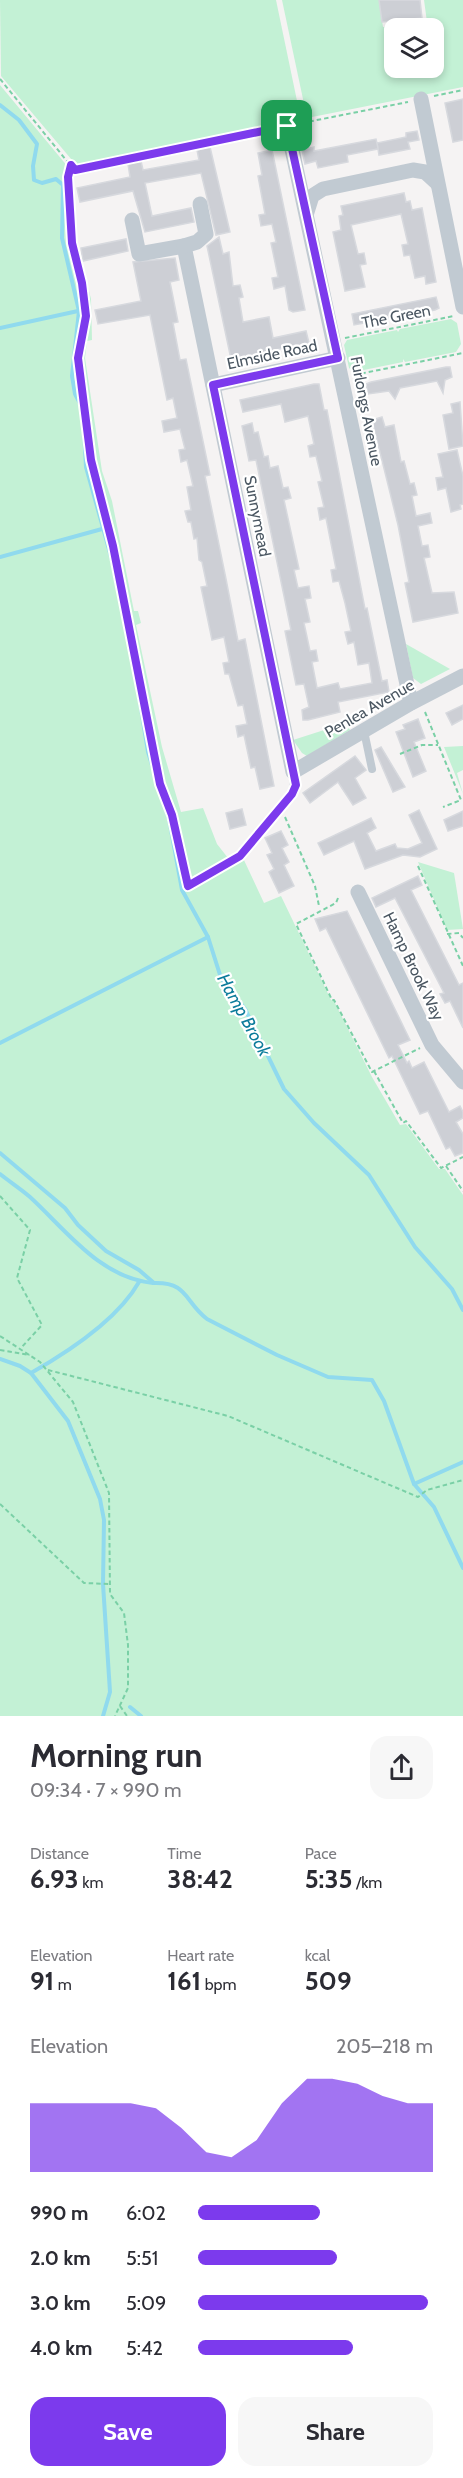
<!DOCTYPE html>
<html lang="en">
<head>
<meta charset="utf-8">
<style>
  :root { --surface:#fff; --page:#f7f7f7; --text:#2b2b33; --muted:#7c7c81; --accent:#7c3aed }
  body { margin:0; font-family:Cabin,sans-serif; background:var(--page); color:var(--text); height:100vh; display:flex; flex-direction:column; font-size:22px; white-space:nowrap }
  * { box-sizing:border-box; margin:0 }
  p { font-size:20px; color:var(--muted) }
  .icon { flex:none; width:33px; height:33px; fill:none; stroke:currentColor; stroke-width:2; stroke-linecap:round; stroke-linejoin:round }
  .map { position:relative; height:1716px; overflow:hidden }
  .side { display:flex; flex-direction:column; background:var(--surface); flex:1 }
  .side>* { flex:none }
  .controls { position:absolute; left:384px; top:18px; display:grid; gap:12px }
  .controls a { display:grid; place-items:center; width:60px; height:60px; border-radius:12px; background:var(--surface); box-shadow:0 3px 9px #0003; font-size:30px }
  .pin { position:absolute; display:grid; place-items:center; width:51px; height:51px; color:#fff; margin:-26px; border-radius:12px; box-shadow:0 3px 9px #0006 }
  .round { display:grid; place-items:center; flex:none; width:63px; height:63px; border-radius:18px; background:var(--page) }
  .head { display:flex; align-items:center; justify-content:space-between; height:102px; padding:0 30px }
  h1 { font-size:33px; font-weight:800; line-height:45px }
  .figures { display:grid; grid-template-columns:repeat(3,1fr); gap:9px; height:102px; padding:6px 30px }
  .figures div { display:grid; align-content:center }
  .figures b { font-size:26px; font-weight:800 }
  .figures small { font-size:16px; font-weight:400 }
  .figures p { font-size:16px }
  .chart { height:168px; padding:12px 30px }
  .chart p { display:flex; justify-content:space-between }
  .chart svg { width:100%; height:108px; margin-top:6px; fill:var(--accent); opacity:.7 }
  .button { display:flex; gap:12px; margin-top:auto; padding:12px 30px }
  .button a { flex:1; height:69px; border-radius:18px; background:var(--accent); color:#fff; font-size:24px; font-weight:800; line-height:69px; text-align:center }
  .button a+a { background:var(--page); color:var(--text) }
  ul { padding:0 30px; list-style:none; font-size:20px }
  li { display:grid; grid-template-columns:96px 72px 1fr; align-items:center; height:45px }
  li i { height:15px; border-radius:8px; background:var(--accent) }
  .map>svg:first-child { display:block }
  .green { fill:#c3f1d5; fill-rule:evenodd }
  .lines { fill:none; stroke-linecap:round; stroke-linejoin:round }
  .stream { stroke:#90daee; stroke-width:4 }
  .building { fill:#cdcfd5; stroke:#d7d9de; stroke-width:1.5 }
  .path { stroke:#7ad0a6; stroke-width:2; stroke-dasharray:4.5 3; stroke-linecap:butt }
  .service { stroke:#c1cad2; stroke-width:8 }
  .minor { stroke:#c1cad2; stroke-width:15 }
  .route-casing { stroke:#fff; stroke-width:12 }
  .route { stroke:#7c3aed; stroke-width:8 }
  .labels { text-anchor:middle; stroke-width:4.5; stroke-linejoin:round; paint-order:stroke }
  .street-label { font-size:16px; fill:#4a5661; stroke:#fff }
  .water-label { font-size:18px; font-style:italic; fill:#0c7c9b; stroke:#fff }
</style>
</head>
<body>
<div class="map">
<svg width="463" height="1716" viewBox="0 0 463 1716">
  <rect width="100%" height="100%" fill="#f5f3f3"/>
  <g class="green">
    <path d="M0,0H276L301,120L77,166L1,76Z"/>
    <path d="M282,0H379L383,27L427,22L424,0H463V87L307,118ZM394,28H434V68H394Z"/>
    <path d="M0,85L73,173L76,239L91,299L92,340L87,341L85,358L102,471L112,501L134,611H138L141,623L136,625L162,747L181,812L203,808L217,844L228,858L181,887L184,893L243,858L264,903L281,896L331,1000L334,1001L372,1077L400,1125L406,1124L439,1169H445L463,1195V1716H0Z"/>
    <path d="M451,319L457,323L461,344L456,352L405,362L403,359V362L354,372L349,368L344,345L347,340L397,330L398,332L400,329Z"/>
    <path d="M406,644L450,669L421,684L413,678Z"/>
    <path d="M346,723L350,730L307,756L302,753L293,740Z"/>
    <path d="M463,746V770L457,773L463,794L444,747Z"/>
    <path d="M418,862L454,873L463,929L447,930Z"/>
  </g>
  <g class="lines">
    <g class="stream">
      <path d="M0,105L19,120L37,144L33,166L34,180L42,183L56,179L63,185L62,238L79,311L72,376L75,394L83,409L86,467L112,560L136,677L148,752L169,819L182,890L208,937L221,978L245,1009L284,1089L314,1123L369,1175L415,1247L452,1289L463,1310"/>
      <path d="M0,328L78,311"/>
      <path d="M0,557L102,529"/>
      <path d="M0,1043L208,937"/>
      <path d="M0,1153L65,1208L78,1225L106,1251L139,1270L154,1283C188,1282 184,1301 207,1319L277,1355L328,1377L372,1380L384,1401L414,1484L434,1507L463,1568"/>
      <path d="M0,1174C10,1182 21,1189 30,1197C66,1230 100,1278 153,1283"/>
      <path d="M0,1359L20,1366L31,1373C68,1352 118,1319 139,1282"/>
      <path d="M31,1373L68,1421L100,1499L104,1520L103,1584L110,1692L103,1716"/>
      <path d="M414,1484L463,1462"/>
      <path d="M130,1707L141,1716"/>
    </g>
  </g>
  <g class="building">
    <path d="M379,0H420L422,18L382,22Z"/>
    <path d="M463,99V140L453,142L445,103Z"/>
    <path d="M417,131L419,140L408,142L410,149L379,155L378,149L347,155L348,162L318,168L316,161L305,164L302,150L314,147V151L376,139L378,148L377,143L406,137V133Z"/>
    <path d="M210,147L230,232L216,235L201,173L145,183L152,216L191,208L194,222L145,232L133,191L80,202L77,188L130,177L128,164L141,161L143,170L199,160L197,150Z"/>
    <path d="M272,150L305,310L293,312L289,310L285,286L274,289L272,278L278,277L271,243L276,242L272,224L261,226L259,215L265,214L258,176L262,175L258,153Z"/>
    <path d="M404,193L406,202L410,201L412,210L422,208L436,282L426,284L425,276L415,278L410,255L404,256L402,245L408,244L401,214L351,225L358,254L364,253L366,264L360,265L365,287L345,291L333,232L341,230L339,216L343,215L341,206Z"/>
    <path d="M219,237L223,254L229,252L233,286L240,285L243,297L239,298L243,322L269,317L273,338L306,331L309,343L231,359L207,246Z"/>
    <path d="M126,239L128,251L83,261L81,248Z"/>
    <path d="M175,258L179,280L170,282L178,322L173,323L180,360L186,359L210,475L205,476L226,579L238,641L245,639L274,786L260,789L255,767L251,768L244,735L238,737L236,726L247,724L243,705L238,706L229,674H225L223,663L229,662L224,637L212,640L201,587L207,586L202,562L199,560L197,538L194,539L191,522H188L185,511L191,510L187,487L193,486L187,460L181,462L179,450L185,449L180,429L164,432L162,421L177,418L173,398L167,400L150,315L98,324L95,310L141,301L133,262Z"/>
    <path d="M436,297L439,308L435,310L354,325L352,314Z"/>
    <path d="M446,367H450L452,377L445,380L443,393L437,381L400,388L395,399L389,391L368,394L366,384L371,382Z"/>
    <path d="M314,384H319L324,410H327L365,609L367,608L382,681L387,680L389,692L338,702L340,712L308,720H303L302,710L309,707L304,684L296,685L285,631L291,630L256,460L249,461L242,426L252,423L254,433L258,432L264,457L268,456L270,468L278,466L283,488L288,487L291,498L284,500L299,569L294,570L298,588L309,586L311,598L305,599L310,622L304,623L310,651L316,650L317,656L318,661L312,662L317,688L338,683L340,689L372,683L369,663L358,665L354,642L348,644L345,632L351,631L345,603L339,581L333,582L331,570L336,569L326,518L320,520L318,508L324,507L318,482L322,481L316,456L310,457L308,446L314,444L308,416L285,422L281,404L243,412L240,400Z"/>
    <path d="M460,402L463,446L449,449L443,415L453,413L451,404Z"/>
    <path d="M382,417L385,427L394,425L401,462L404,461L410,484L414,483L417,495L412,496L416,516L430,513L432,523L418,526L422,546L428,545L430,557L424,558L432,593L454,592L458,613L413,622L405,583L409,582L398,525L372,420Z"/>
    <path d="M457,450L463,476V504L460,505L461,509L451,512L446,488L438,490L436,478L443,477L438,454Z"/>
    <path d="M463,705V719L452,725L446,713Z"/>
    <path d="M418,719L425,738L414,742L426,771L413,777L396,732L405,729L403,725Z"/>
    <path d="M381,747L405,787L393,792L375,750Z"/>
    <path d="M355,756L366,770L355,778L366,798L353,805L338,782L310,803L303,793Z"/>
    <path d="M242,809L246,825L230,829L226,813Z"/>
    <path d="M419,810L437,849L420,857L403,855L365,869L354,841L324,855L318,843L371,818L376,828L367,833L376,851L395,844L397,848L408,849L422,843L409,815Z"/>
    <path d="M463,811V826L448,831L444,820Z"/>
    <path d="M281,831L288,845L282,848L289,862L284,865L294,886L279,893L269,872L274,869L267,855L272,853L265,838Z"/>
    <path d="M418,876L422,885L411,890L459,985L463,983V1028L450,1001L445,1003L440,994L444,993L395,898L376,907L372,898Z"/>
    <path d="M347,911L410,1040L398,1045L407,1063L409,1061L412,1068L424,1062L449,1112L460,1106L463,1112V1118L456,1122L463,1134V1153L455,1156L450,1147L446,1149L428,1111L420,1114L392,1056L389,1058L326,928L320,931L315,919Z"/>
  </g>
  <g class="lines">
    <g class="path">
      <path d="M0,79L71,166L68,177L72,243L82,283L86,316L77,358L90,453L118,568L160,784L172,815L188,886L240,856L270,819"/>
      <path d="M434,96L463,90"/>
      <path d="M302,123L408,102"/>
      <path d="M71,166L75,170L272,129"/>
      <path d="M345,338L454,316"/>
      <path d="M354,375L463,353"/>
      <path d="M425,712L461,800L443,807"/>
      <path d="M400,754L422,745H438"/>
      <path d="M285,817L315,886L319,906"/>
      <path d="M418,866L463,966"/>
      <path d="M338,898L336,903L296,924L332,1000H334L372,1072L420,1048"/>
      <path d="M447,934L459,933L463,938"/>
      <path d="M374,1071L403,1123L406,1121L441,1168L463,1157"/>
      <path d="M446,1166L463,1191"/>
      <path d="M0,1196L30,1230L17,1278L42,1325L21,1348"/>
      <path d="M0,1336L40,1362L73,1402L109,1493L110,1594L124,1613L128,1645V1688L115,1716"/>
      <path d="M0,1350L30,1355"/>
      <path d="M48,1370L228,1416L418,1497L427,1490L463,1480"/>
      <path d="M0,1504L84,1583L110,1584"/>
      <path d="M120,1706L127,1716"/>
    </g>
    <g class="service">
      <path d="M364,731L372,769"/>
      <path d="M275,812C288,798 297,792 293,772"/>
    </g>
    <g class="minor">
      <path d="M421,99L463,307"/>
      <path d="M287,126L411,703"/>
      <path d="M307,212L312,196L323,189L413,170L425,172L437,183"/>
      <path d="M132,220L139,254L184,246L293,772L411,703L463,676"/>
      <path d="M184,246L197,242L206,234L200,204"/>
      <path d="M213,385L338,358"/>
      <path d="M358,892L432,1045L463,1082"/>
    </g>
  </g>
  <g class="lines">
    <defs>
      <path id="route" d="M287,126L338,358L213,385L296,785L292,794L240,856L188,886L172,815L160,784L113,546L91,460L78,358L86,316L82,283L72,243L68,177L71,165L75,170Z"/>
    </defs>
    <use href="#route" class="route-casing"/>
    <use href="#route" class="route"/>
  </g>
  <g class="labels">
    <g class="street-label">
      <text transform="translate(396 316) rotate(-11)" y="6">The Green</text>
      <text transform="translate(272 354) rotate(-12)" y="6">Elmside Road</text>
      <text transform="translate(367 411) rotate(79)" y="6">Furlongs Avenue</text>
      <text transform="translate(258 516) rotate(79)" y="6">Sunnymead</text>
      <text transform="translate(369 708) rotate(-30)" y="6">Penlea Avenue</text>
      <text transform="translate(414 966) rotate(64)" y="6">Hamp Brook Way</text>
    </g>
    <g class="water-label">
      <text transform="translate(244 1015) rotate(61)" y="6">Hamp Brook</text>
    </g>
  </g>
</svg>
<div class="controls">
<a><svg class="icon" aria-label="layers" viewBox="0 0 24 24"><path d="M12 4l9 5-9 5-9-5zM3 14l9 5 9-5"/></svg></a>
</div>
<div class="pin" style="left:287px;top:126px;background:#1e9e55"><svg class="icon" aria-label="arrive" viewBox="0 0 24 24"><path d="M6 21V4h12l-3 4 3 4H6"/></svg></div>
</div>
<section class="side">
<div class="head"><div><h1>Morning run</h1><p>09:34 · 7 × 990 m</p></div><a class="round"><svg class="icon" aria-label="share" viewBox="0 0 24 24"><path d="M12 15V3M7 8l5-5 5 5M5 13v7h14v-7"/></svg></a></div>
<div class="figures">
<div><p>Distance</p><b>6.93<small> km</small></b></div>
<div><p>Time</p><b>38:42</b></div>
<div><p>Pace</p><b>5:35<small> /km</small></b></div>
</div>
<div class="figures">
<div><p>Elevation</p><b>91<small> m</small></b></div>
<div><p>Heart rate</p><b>161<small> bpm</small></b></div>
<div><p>kcal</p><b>509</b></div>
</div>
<div class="chart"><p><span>Elevation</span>205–218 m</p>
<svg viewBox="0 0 160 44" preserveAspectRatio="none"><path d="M0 44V16L10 16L20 16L30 16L40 16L50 18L60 26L70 36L80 38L90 31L100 16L110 6L120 6L130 8L140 13L150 16L160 16V44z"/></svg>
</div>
<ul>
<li><b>990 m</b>6:02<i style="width:52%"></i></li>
<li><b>2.0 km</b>5:51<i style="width:59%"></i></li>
<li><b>3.0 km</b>5:09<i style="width:98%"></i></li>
<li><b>4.0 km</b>5:42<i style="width:66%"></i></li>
</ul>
<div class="button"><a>Save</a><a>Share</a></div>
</section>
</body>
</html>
